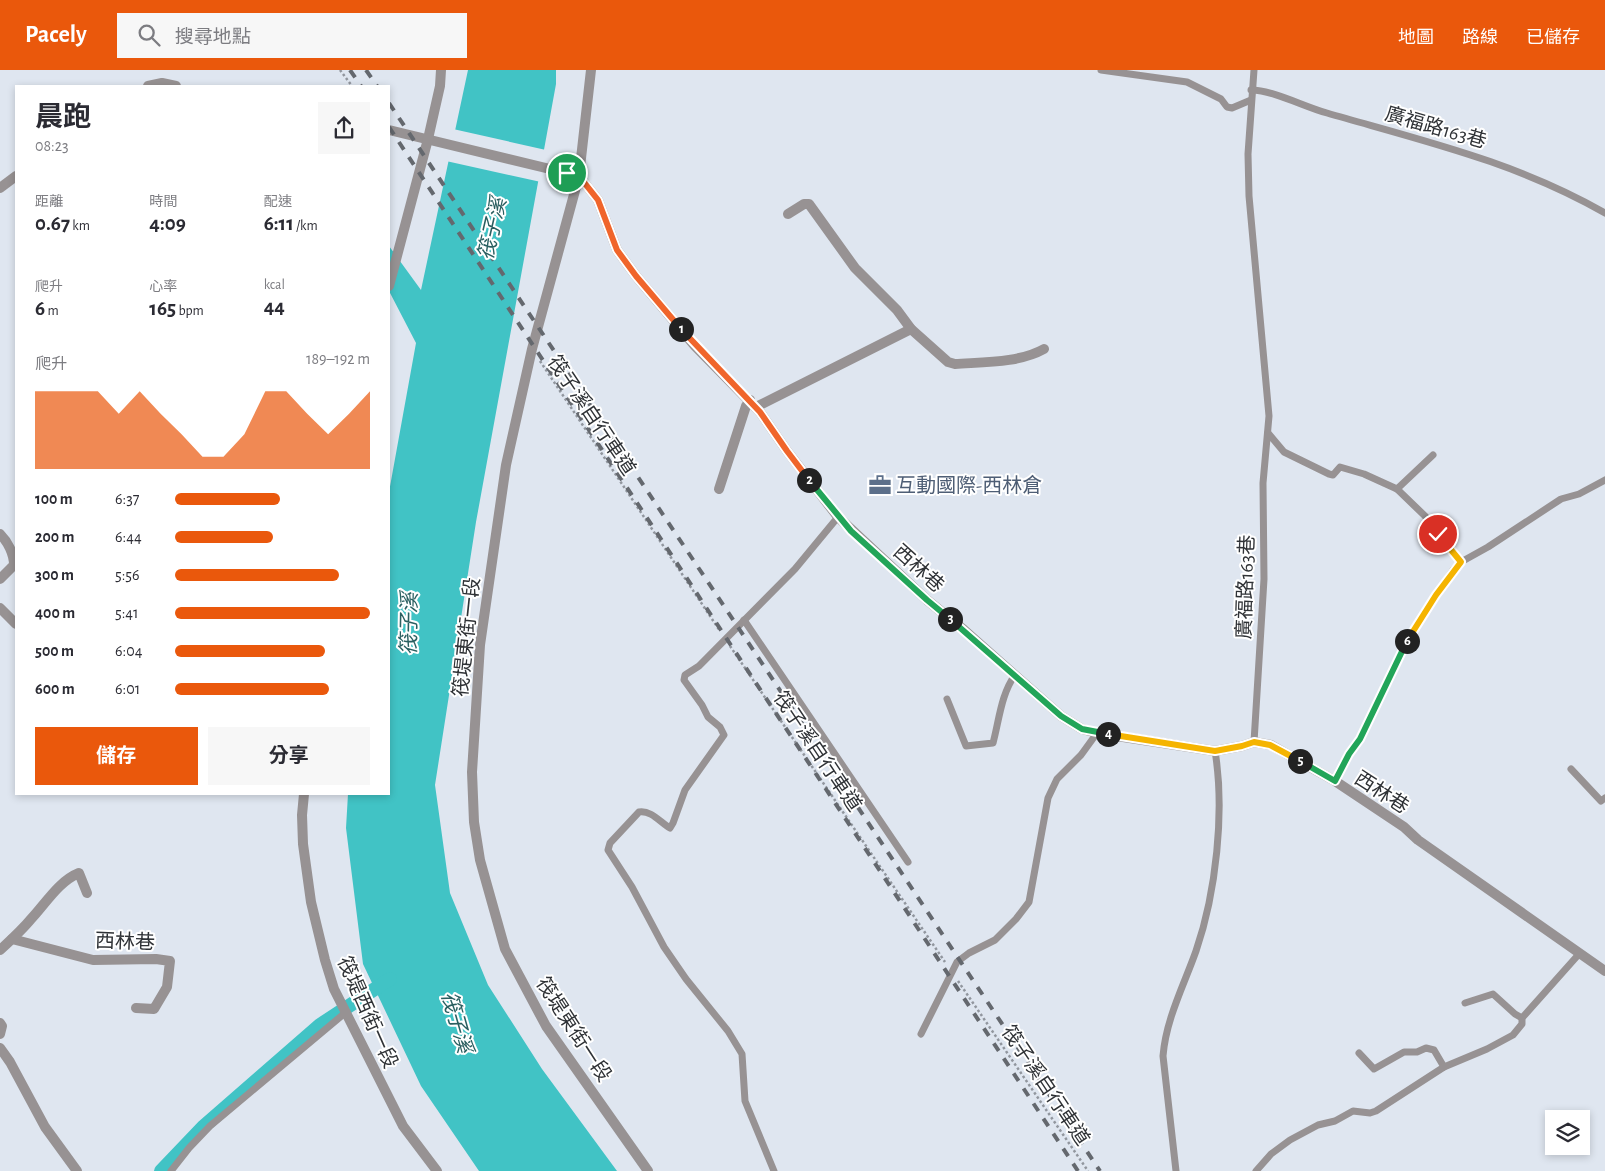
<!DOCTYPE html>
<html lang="zh-TW">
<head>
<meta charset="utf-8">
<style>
  :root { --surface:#fff; --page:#f7f7f7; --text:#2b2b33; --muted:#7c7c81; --accent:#ea580c }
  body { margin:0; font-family:"Alegreya Sans","Noto Sans TC",sans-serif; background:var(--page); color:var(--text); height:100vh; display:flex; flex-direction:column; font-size:19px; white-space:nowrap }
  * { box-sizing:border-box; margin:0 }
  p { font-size:16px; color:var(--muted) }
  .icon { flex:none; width:28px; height:28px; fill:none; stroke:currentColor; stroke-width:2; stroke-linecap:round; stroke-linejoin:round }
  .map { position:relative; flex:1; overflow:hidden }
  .panel { position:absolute; left:15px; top:15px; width:375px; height:710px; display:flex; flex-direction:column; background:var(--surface); border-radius:0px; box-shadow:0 2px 8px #0003 }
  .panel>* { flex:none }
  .buttons { position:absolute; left:1545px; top:1040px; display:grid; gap:10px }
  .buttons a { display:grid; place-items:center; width:45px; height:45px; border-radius:0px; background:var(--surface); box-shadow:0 2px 8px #0003; font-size:25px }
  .pin { position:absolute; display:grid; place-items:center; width:42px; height:42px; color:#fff; margin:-21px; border:2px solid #fff; border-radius:50%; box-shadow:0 1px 5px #0007 }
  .km { position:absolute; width:25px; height:25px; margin:-12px; border-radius:50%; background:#222; color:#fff; font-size:14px; line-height:25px; text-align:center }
  .round { display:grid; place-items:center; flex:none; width:52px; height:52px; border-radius:0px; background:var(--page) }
  .head { display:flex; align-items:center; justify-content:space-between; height:85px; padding:0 20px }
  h1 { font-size:28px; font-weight:700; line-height:38px }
  .metrics { display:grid; grid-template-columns:repeat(3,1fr); gap:8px; height:85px; padding:5px 20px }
  .metrics div { display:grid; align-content:center }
  .metrics b { font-size:21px; font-weight:700 }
  .metrics small { font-size:14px; font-weight:400 }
  .metrics p { font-size:14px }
  .chart { height:140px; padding:10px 20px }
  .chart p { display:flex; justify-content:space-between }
  .chart svg { width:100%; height:90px; margin-top:5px; fill:var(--accent); opacity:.7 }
  .cta { display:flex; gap:10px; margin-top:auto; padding:10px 20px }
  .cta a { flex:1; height:58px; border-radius:0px; background:var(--accent); color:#fff; font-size:20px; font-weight:700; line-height:58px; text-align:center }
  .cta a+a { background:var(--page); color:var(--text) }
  ul { padding:0 20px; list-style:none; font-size:16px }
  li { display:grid; grid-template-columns:80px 60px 1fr; align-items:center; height:38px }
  li i { height:12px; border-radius:6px; background:var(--accent) }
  header { display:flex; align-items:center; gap:30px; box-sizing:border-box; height:70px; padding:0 25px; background:var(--accent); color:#fff }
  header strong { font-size:24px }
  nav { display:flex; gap:28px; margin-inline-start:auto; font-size:18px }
  .search { width:350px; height:45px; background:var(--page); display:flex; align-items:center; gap:12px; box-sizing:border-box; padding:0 18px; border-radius:0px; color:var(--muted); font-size:19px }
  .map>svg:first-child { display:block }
  .water { fill:#41c3c5 }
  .pier { fill:#dfe6f0 }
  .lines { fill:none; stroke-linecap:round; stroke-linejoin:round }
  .canal { stroke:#41c3c5; stroke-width:14 }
  .path { stroke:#91969e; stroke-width:2.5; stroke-dasharray:2.5 2.5; stroke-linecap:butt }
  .lane { stroke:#979293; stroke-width:7 }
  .street { stroke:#979293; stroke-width:10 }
  .rail { stroke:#64686e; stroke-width:4; stroke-dasharray:9 9; stroke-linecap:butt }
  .split-1-casing { stroke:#fff; stroke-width:10 }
  .split-2-casing { stroke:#fff; stroke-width:10 }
  .split-3-casing { stroke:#fff; stroke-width:10 }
  .split-4-casing { stroke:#fff; stroke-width:10 }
  .split-5-casing { stroke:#fff; stroke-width:10 }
  .split-6-casing { stroke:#fff; stroke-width:10 }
  .split-7-casing { stroke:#fff; stroke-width:10 }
  .split-1 { stroke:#f0652b; stroke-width:6 }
  .split-2 { stroke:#f0652b; stroke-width:6 }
  .split-3 { stroke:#22a559; stroke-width:6 }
  .split-4 { stroke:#22a559; stroke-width:6 }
  .split-5 { stroke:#f5b400; stroke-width:6 }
  .split-6 { stroke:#22a559; stroke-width:6 }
  .split-7 { stroke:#f5b400; stroke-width:6 }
  .labels { text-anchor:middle; stroke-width:4; stroke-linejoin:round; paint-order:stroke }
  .street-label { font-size:20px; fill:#2f3236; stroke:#fff }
  .service-label { font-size:20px; fill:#4e5e75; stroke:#fff; text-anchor:start }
  .water-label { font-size:21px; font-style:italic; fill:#2a5f60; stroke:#fff }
</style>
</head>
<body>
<header>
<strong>Pacely</strong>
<div class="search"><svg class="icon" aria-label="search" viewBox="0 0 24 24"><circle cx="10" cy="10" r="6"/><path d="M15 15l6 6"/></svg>搜尋地點</div>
<nav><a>地圖</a><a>路線</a><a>已儲存</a></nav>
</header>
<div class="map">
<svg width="1605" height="1101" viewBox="0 0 1605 1101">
  <rect width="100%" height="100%" fill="#dfe6f0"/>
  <path class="water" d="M468,0H556V14L476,452L435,715L450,823L488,915L542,999L617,1101H479L421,1016L363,894L346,758L348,724H389V422L416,273L389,221V176L421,220Z"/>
  <path class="pier" d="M453,59L546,80L541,112L446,91Z"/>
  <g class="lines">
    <path class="canal" d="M161,1101L203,1057L320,955L390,909"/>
    <g class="path">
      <path d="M340,0L352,16"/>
      <path d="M540,291L720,561"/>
      <path d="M730,576L945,892"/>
      <path d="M958,911L1088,1101"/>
    </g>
    <g class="lane">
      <path d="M1101,0L1187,12L1221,29L1227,37L1232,38L1251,30"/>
      <path d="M1254,0L1248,84L1249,126L1269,346L1263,413L1264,509L1254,672"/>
      <path d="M1251,20C1276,21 1302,36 1327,43C1424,71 1516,92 1605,143"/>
      <path d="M1268,363L1284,382L1329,404L1333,405L1340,397L1364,404L1397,419L1433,385"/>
      <path d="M1397,419L1425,446L1461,492"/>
      <path d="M744,550L908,792"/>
      <path d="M947,629L966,676L993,673C999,651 1001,624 1015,605"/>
      <path d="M1571,699L1601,731L1605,728"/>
      <path d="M1335,711L1349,684L1360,669L1405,575L1436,525L1453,500L1461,492L1488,477L1561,429L1579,424L1605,410"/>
      <path d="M1465,933L1493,924L1515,944L1522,948"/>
      <path d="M921,964L957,892L969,883L995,870L1016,849L1029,832L1048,728L1057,709L1081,685L1097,663"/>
      <path d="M1359,983L1374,999L1404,982H1417L1426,978L1434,980L1444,997"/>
      <path d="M171,1101L189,1078L210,1056L345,943"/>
      <path d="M774,1101L745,1031L742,984L728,961L686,909L664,877L632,817L608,780L610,773L639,742C651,740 660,752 670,758L673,753L685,720L724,665L720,657L708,647L702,635L684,610L685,605L699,596L795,499L838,447"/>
      <path d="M1176,1101L1163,986C1166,949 1184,915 1196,881C1216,823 1225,741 1215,681"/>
      <path d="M1256,1101L1271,1084L1290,1070L1318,1055L1335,1051L1353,1041L1370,1043L1376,1041L1444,997L1487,979L1513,965L1522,954V948L1579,884"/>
    </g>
    <g class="street">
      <path d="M591,0L579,106L532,279L506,395L480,575L472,702L474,752L480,790L505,879L546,956L648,1101"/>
      <path d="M148,16L162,13L176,16"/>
      <path d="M389,60L579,106"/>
      <path d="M579,106L598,130L617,180L636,206L695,276L760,342L787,381L838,447L927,530L964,560L1061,646L1082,659L1097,663L1215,681L1242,676L1254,672L1271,675L1335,711L1404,757L1418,770L1605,901"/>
      <path d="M0,118L16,106"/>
      <path d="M788,144L804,134H809L855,198L897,240L911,259L948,292L955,294C984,292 1019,293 1044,279"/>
      <path d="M389,216L428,69L440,16L441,0"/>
      <path d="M756,337L911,259"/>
      <path d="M719,419L746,336L750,330"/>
      <path d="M0,464C8,472 14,484 14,495L0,509"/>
      <path d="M0,538L16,554"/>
      <path d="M304,724L302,745L303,774L311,832L325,890L334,919L403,1056L437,1101"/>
      <path d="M12,869L93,890L156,889L170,891L167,917L154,939L136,938"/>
      <path d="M0,880C11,870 22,860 31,849C46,833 59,811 79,803L87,823"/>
      <path d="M0,953L2,956L0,964"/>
      <path d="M0,978L10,992L45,1057L77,1101"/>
    </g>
    <g class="rail">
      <path d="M350,0L361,16"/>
      <path d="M366,0L377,16"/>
      <path d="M389,33L1100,1101"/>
      <path d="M389,57L1078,1101"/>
    </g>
  </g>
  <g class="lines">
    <defs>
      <path id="split-1" d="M567,103L579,106L598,130L617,180L636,206L681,259"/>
      <path id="split-2" d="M681,259L760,342L787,381L809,410"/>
      <path id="split-3" d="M809,410L851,461L927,530L950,549"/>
      <path id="split-4" d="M950,549L1061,646L1082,659L1108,664"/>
      <path id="split-5" d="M1108,664L1215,681L1242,676L1254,672L1270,675L1300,691"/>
      <path id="split-6" d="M1300,691L1335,711L1349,684L1360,669L1407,571"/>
      <path id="split-7" d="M1407,571L1436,525L1461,492L1438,464"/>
    </defs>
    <use href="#split-1" class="split-1-casing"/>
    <use href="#split-2" class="split-2-casing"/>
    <use href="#split-3" class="split-3-casing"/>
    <use href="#split-4" class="split-4-casing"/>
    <use href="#split-5" class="split-5-casing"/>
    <use href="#split-6" class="split-6-casing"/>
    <use href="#split-7" class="split-7-casing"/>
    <use href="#split-1" class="split-1"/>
    <use href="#split-2" class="split-2"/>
    <use href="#split-3" class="split-3"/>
    <use href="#split-4" class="split-4"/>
    <use href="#split-5" class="split-5"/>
    <use href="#split-6" class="split-6"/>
    <use href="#split-7" class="split-7"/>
  </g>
  <defs>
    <symbol id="office-bare" viewBox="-9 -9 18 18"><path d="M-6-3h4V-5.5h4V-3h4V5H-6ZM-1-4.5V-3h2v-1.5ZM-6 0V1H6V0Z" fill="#5c6f8a" stroke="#fff" stroke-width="2.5" paint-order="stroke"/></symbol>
  </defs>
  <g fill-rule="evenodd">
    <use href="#office-bare" x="864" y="399" width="32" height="32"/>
  </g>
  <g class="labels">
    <g class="street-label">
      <text transform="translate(1436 57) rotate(16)" y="7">廣福路163巷</text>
      <text transform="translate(592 345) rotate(56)" y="7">筏子溪自行車道</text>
      <text transform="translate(919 498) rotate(42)" y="7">西林巷</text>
      <text transform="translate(1245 517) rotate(-88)" y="7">廣福路163巷</text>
      <text transform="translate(466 567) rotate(-84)" y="7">筏堤東街一段</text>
      <text transform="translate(818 681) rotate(56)" y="7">筏子溪自行車道</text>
      <text transform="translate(1382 722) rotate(33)" y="7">西林巷</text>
      <text transform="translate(125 871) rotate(2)" y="7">西林巷</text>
      <text transform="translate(368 942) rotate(66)" y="7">筏堤西街一段</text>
      <text transform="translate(574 959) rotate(57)" y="7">筏堤東街一段</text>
      <text transform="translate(1046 1015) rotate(56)" y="7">筏子溪自行車道</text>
    </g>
    <g class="service-label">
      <text x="896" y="422">互動國際-西林倉</text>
    </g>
    <g class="water-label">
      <text transform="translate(492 159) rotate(-77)" y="7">筏子溪</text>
      <text transform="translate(409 554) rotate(-89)" y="7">筏子溪</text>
      <text transform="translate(457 952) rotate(74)" y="7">筏子溪</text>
    </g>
  </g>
</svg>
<div class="buttons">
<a><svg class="icon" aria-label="layers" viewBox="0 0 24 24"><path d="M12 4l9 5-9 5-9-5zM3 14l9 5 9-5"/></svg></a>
</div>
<div class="pin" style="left:567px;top:103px;background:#1e9e55"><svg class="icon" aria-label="arrive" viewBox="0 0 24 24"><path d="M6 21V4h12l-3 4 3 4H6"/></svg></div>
<div class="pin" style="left:1438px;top:464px;background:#d93025"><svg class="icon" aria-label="check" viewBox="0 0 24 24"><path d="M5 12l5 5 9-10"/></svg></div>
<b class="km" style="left:681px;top:259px">1</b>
<b class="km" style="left:809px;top:410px">2</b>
<b class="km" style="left:950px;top:549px">3</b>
<b class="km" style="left:1108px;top:664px">4</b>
<b class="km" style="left:1300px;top:691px">5</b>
<b class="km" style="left:1407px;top:571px">6</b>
<section class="panel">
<div class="head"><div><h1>晨跑</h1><p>08:23</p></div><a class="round"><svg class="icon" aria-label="share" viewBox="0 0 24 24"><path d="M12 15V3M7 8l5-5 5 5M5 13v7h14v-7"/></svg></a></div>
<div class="metrics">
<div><p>距離</p><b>0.67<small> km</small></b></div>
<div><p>時間</p><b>4:09</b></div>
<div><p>配速</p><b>6:11<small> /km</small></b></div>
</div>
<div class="metrics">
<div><p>爬升</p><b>6<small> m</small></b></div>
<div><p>心率</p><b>165<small> bpm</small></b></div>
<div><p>kcal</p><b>44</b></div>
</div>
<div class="chart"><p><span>爬升</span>189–192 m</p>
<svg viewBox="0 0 160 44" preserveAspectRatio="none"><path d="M0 44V6L10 6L20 6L30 6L40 17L50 6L60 17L70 27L80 38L90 38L100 27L110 6L120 6L130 17L140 27L150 17L160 6V44z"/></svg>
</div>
<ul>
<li><b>100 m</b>6:37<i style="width:54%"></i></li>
<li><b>200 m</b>6:44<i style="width:50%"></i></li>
<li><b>300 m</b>5:56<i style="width:84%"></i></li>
<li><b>400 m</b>5:41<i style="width:100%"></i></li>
<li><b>500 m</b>6:04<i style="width:77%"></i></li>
<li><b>600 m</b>6:01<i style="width:79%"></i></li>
</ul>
<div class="cta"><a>儲存</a><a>分享</a></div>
</section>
</div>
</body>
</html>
